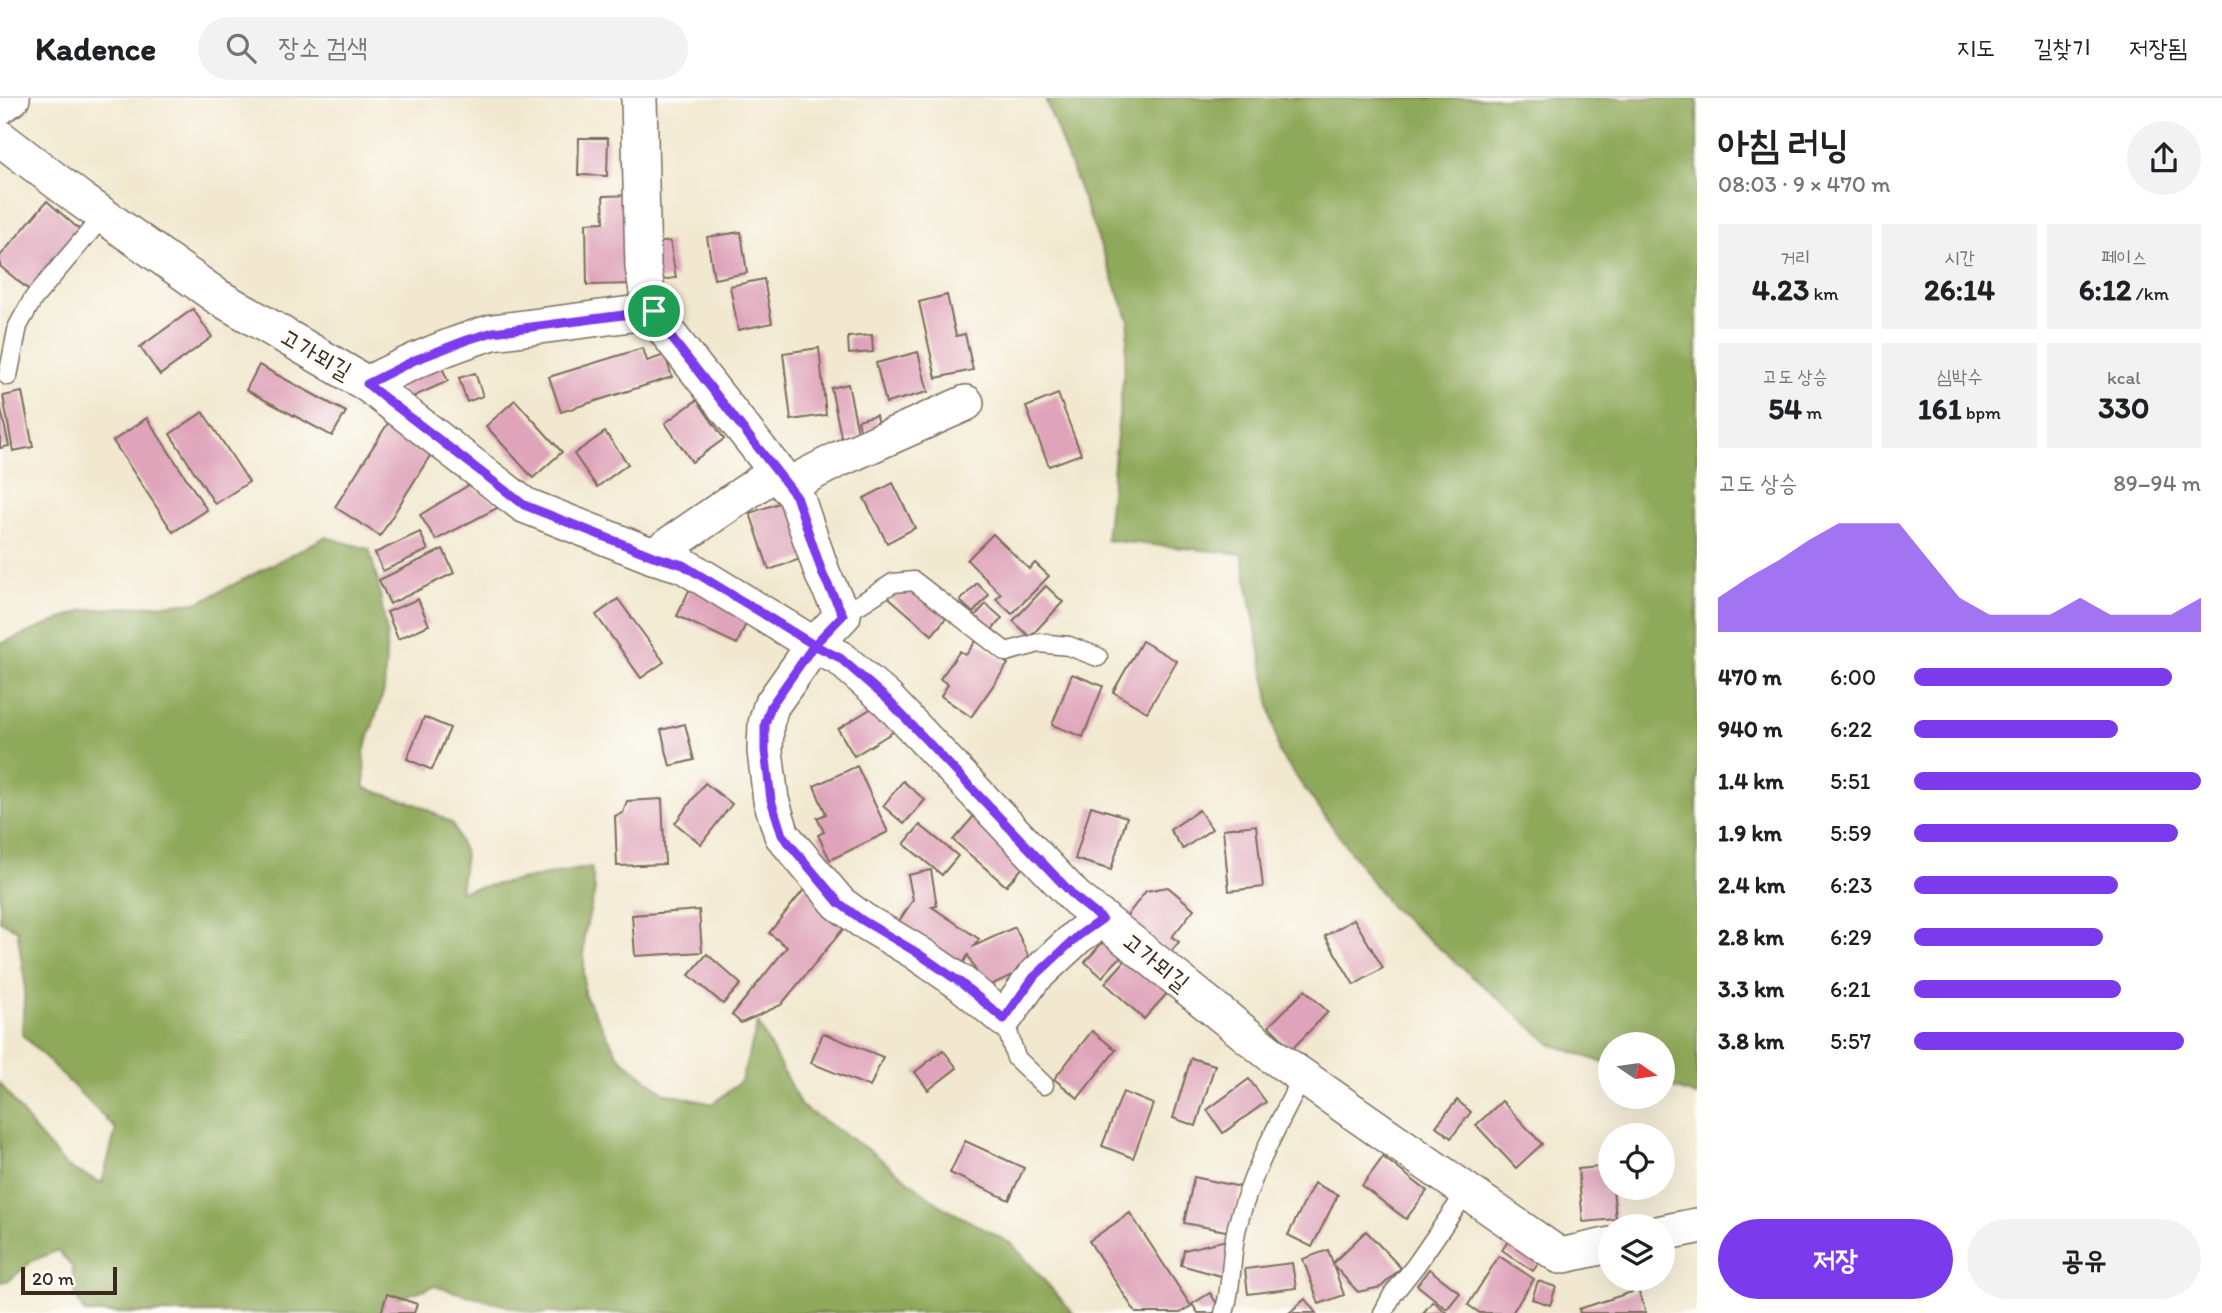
<!DOCTYPE html>
<html lang="ko">
<head>
<meta charset="utf-8">
<style>
  :root { --surface:#fff; --page:#f2f2f2; --text:#202124; --muted:#757577; --line:#e0e0e0; --accent:#7c3aed }
  body { margin:0; font-family:Itim,"Poor Story",sans-serif; background:var(--page); color:var(--text); height:100vh; display:flex; flex-direction:column; font-size:26px; white-space:nowrap }
  * { box-sizing:border-box; margin:0 }
  p { font-size:23px; color:var(--muted) }
  .icon { flex:none; width:38px; height:38px; fill:none; stroke:currentColor; stroke-width:2; stroke-linecap:round; stroke-linejoin:round }
  .map { position:relative; flex:1; overflow:hidden }
  .sheet { display:flex; flex-direction:column; background:var(--surface); width:525px }
  .sheet>* { flex:none }
  .needle { width:46px; rotate:103deg }
  .controls { position:absolute; left:1598px; top:934px; display:grid; gap:14px }
  .controls a { display:grid; place-items:center; width:77px; height:77px; border-radius:50%; background:var(--surface); box-shadow:0 7px 28px #0002; font-size:35px }
  .scale { position:absolute; left:21px; bottom:18px; width:96px; box-sizing:border-box; padding-left:7px; border:4px solid #3b2a1e; border-top:0; font-size:19px; line-height:24px; white-space:nowrap; color:#3b2a1e; -webkit-text-stroke:5px #fdfcf7; paint-order:stroke }
  .pin { position:absolute; display:grid; place-items:center; width:60px; height:60px; color:#fff; margin:-30px; border:4px solid #fff; border-radius:50%; box-shadow:0 2px 7px #0007 }
  .round { display:grid; place-items:center; flex:none; width:74px; height:74px; border-radius:37px; background:var(--page) }
  .head { display:flex; align-items:center; justify-content:space-between; height:119px; padding:0 21px }
  h1 { font-size:38px; font-weight:800; line-height:52px }
  .metrics { display:grid; grid-template-columns:repeat(3,1fr); gap:10px; height:119px; padding:7px 21px }
  .metrics div { display:grid; align-content:center; border-radius:0px; background:var(--page); text-align:center }
  .metrics b { font-size:30px; font-weight:800 }
  .metrics small { font-size:19px; font-weight:400 }
  .metrics p { font-size:19px }
  .chart { height:196px; padding:14px 21px }
  .chart p { display:flex; justify-content:space-between }
  .chart svg { width:100%; height:126px; margin-top:7px; fill:var(--accent); opacity:.7 }
  .cta { display:flex; gap:14px; margin-top:auto; padding:14px 21px }
  .cta a { flex:1; height:80px; border-radius:42px; background:var(--accent); color:#fff; font-size:28px; font-weight:800; line-height:80px; text-align:center }
  .cta a+a { background:var(--page); color:var(--text) }
  ul { padding:0 21px; list-style:none; font-size:23px }
  li { display:grid; grid-template-columns:112px 84px 1fr; align-items:center; height:52px }
  li i { height:18px; border-radius:9px; background:var(--accent) }
  header { display:flex; align-items:center; gap:42px; box-sizing:border-box; height:98px; padding:0 35px; background:var(--surface); border-bottom:2px solid var(--line) }
  header strong { font-size:33px }
  nav { display:flex; gap:38px; margin-inline-start:auto; font-size:24px }
  .search { width:490px; height:63px; background:var(--page); display:flex; align-items:center; gap:18px; box-sizing:border-box; padding:0 24px; border-radius:38px; color:var(--muted); font-size:26px }
  main { display:flex; flex:1; min-height:0 }
  .map>svg:first-child { display:block }
  .forest { fill:#8fa95a; stroke:#656a3c; stroke-width:2 }
  .building { fill:#dfa4ba }
  .lines { fill:none; stroke-linecap:round; stroke-linejoin:round }
  .lane-casing { stroke:#7b6c5c; stroke-width:21 }
  .street-casing { stroke:#7b6c5c; stroke-width:38 }
  .lane { stroke:#fff; stroke-width:18 }
  .street { stroke:#fff; stroke-width:35 }
  .route-casing { stroke:#fff; stroke-width:14 }
  .route { stroke:#7c3aed; stroke-width:9 }
  .labels { text-anchor:middle; stroke-width:5; stroke-linejoin:round; paint-order:stroke }
  .street-label { font-size:24px; fill:#3b2a1e; stroke:#fdfcf7 }
</style>
</head>
<body>
<header>
<strong>Kadence</strong>
<div class="search"><svg class="icon" aria-label="search" viewBox="0 0 24 24"><circle cx="10" cy="10" r="6"/><path d="M15 15l6 6"/></svg>장소 검색</div>
<nav><a>지도</a><a>길찾기</a><a>저장됨</a></nav>
</header>
<main>
<div class="map">
<svg width="1697" height="1215" viewBox="0 0 1697 1215">
  <rect width="100%" height="100%" fill="#fdfcf7"/>
  <filter id="ink" filterUnits="userSpaceOnUse"><feTurbulence type="fractalNoise" baseFrequency=".0143" numOctaves="2"/><feDisplacementMap in="SourceGraphic" scale="14" xChannelSelector="R" yChannelSelector="G"/><feConvolveMatrix kernelMatrix="1 2 1 2 8 2 1 2 1" color-interpolation-filters="sRGB"/></filter>
  <filter id="wash" filterUnits="userSpaceOnUse"><feTurbulence type="fractalNoise" baseFrequency=".00686" numOctaves="4" result="noise"/><feDisplacementMap in="SourceGraphic" scale="28" xChannelSelector="R" yChannelSelector="G"/><feGaussianBlur stdDeviation="1.57" result="paint"/><feColorMatrix in="noise" values="0 0 0 0 0 0 0 0 0 0 0 0 0 0 0 0 0 1.4 0 .05"/><feComposite in="paint" operator="in"/></filter>
  <g filter="url(#wash)">
    <rect width="100%" height="100%" fill="#f1e8cf"/>
    <g class="forest">
      <path d="M1050,0H1697V998L1663,986L1662,947H1610V967L1551,946L1390,808L1279,655L1242,456L1106,442L1129,223L1046,3Z"/>
      <path d="M325,439L369,451L377,480L387,536L384,592L364,654L365,690L421,708L453,726L465,757L460,793L591,769L595,792L584,838V896L619,959L664,995L713,1006L741,983L758,925L801,1008L873,1055L941,1108L1012,1146L1073,1215H533L434,1188L384,1205L381,1215H85L76,1199L72,1169L58,1152L32,1163L10,1182L0,1184V985L37,1035L67,1069L102,1085L116,1031L22,936L25,885L17,831L0,823V546L84,512L200,504Z"/>
    </g>
    <g id="blocks">
      <g class="building">
        <path d="M579,40H608L607,78L578,77Z"/>
        <path d="M638,97L637,186L587,187L586,125L604,124L603,98Z"/>
        <path d="M47,103L80,132L29,192L0,168V158Z"/>
        <path d="M741,134L747,175L714,181L707,139Z"/>
        <path d="M670,143L676,180L652,183L647,146Z"/>
        <path d="M764,181L772,225L738,232L730,188Z"/>
        <path d="M947,197L956,238L965,236L973,272L936,280L919,204Z"/>
        <path d="M193,211L212,239L160,277L140,249Z"/>
        <path d="M872,237L873,254L849,256L848,239Z"/>
        <path d="M643,250L647,263L665,257L672,279L561,314L549,279Z"/>
        <path d="M819,250L826,317L791,322L783,255Z"/>
        <path d="M918,254L928,294L886,305L876,265Z"/>
        <path d="M440,265L448,283L406,302L398,284Z"/>
        <path d="M259,267L346,314L332,338L246,292Z"/>
        <path d="M475,275L483,298L467,304L459,280Z"/>
        <path d="M848,286L859,339L842,343L831,290Z"/>
        <path d="M22,294L33,349L13,353L3,298Z"/>
        <path d="M1058,296L1081,356L1049,368L1026,309Z"/>
        <path d="M515,302L562,354L533,380L486,328Z"/>
        <path d="M697,302L724,341L692,364L665,325Z"/>
        <path d="M0,307L9,348L0,350Z"/>
        <path d="M203,314L249,384L215,406L170,336Z"/>
        <path d="M876,317L878,329L861,334L858,322Z"/>
        <path d="M147,320L207,412L173,434L113,343Z"/>
        <path d="M388,325L433,353L380,438L335,409Z"/>
        <path d="M605,334L628,366L597,389L574,356Z"/>
        <path d="M893,385L915,430L887,445L864,400Z"/>
        <path d="M469,387L501,408L436,442L420,417Z"/>
        <path d="M790,401L809,458L769,472L750,415Z"/>
        <path d="M420,434L428,452L383,473L375,455Z"/>
        <path d="M993,436L1029,471L1035,465L1049,478L1012,516L996,501L1001,496L967,462Z"/>
        <path d="M443,451L454,475L390,506L379,482Z"/>
        <path d="M977,485L989,497L973,515L960,503Z"/>
        <path d="M692,486L751,514L737,546L677,518Z"/>
        <path d="M1046,488L1063,504L1030,539L1013,523Z"/>
        <path d="M913,489L947,519L932,537L885,496Z"/>
        <path d="M418,501L429,527L398,541L387,514Z"/>
        <path d="M618,501L664,564L641,580L596,517Z"/>
        <path d="M986,506L1002,520L992,532L975,518Z"/>
        <path d="M976,543L1008,566L971,619L941,598L948,586L940,581L960,553L966,557Z"/>
        <path d="M1142,543L1177,563L1147,614L1113,594Z"/>
        <path d="M1072,576L1103,588L1083,639L1052,627Z"/>
        <path d="M877,607L893,634L854,658L838,631Z"/>
        <path d="M424,619L450,630L432,672L407,661Z"/>
        <path d="M685,626L694,662L670,668L661,632Z"/>
        <path d="M857,668L888,734L830,762L818,737L824,734L817,720L826,716L814,688Z"/>
        <path d="M903,683L925,702L904,726L883,708Z"/>
        <path d="M705,685L732,706L701,746L675,725Z"/>
        <path d="M662,701L665,766L617,768L615,718L623,715L627,703Z"/>
        <path d="M1091,708L1127,719L1111,772L1075,761Z"/>
        <path d="M1199,712L1212,731L1183,751L1170,732Z"/>
        <path d="M974,718L1027,765L1006,788L953,742Z"/>
        <path d="M920,727L958,758L942,777L904,746Z"/>
        <path d="M1256,727L1263,789L1229,793L1223,731Z"/>
        <path d="M931,772L937,808L932,809L979,841L974,848L1015,829L1033,868L984,890L968,857L961,869L897,826L913,802L908,777Z"/>
        <path d="M810,784L853,819L781,907L741,925L732,917L787,849L769,835Z"/>
        <path d="M1168,789L1194,811L1172,839L1179,844L1170,855L1126,819L1146,793Z"/>
        <path d="M699,812L702,854L635,858L632,817Z"/>
        <path d="M1354,821L1383,870L1354,887L1325,838Z"/>
        <path d="M1110,836L1127,852L1102,879L1085,864Z"/>
        <path d="M1133,854L1172,890L1144,921L1105,885Z"/>
        <path d="M707,856L741,886L723,906L689,877Z"/>
        <path d="M1305,892L1328,914L1292,951L1269,928Z"/>
        <path d="M1092,933L1116,952L1078,1000L1054,981Z"/>
        <path d="M823,935L883,959L870,989L811,965Z"/>
        <path d="M943,952L957,970L928,992L915,974Z"/>
        <path d="M1191,960L1215,967L1196,1028L1173,1020Z"/>
        <path d="M1249,981L1266,1004L1223,1035L1207,1012Z"/>
        <path d="M1123,994L1153,1006L1133,1060L1102,1048Z"/>
        <path d="M1457,1002L1471,1014L1451,1040L1436,1028Z"/>
        <path d="M1502,1003L1542,1046L1516,1070L1476,1027Z"/>
        <path d="M965,1043L1024,1070L1009,1102L950,1075Z"/>
        <path d="M1383,1059L1427,1093L1406,1121L1362,1088Z"/>
        <path d="M1610,1068V1090H1613L1616,1121L1583,1124L1578,1071Z"/>
        <path d="M1194,1079L1241,1089L1231,1134L1184,1125Z"/>
        <path d="M1314,1085L1338,1097L1312,1149L1288,1137Z"/>
        <path d="M1130,1115L1191,1208L1180,1215H1136L1089,1143Z"/>
        <path d="M1366,1133L1401,1170L1381,1189L1358,1194L1333,1167L1344,1197L1319,1206L1303,1161L1328,1152L1333,1165Z"/>
        <path d="M1231,1141L1224,1179L1181,1167L1184,1152Z"/>
        <path d="M1510,1141L1541,1162L1533,1173L1502,1152Z"/>
        <path d="M1499,1158L1534,1181L1512,1215H1480L1468,1207Z"/>
        <path d="M1292,1165L1296,1190L1248,1196L1245,1171Z"/>
        <path d="M1429,1171L1460,1195L1447,1211L1417,1187Z"/>
        <path d="M1538,1183L1556,1189L1550,1207L1532,1201Z"/>
        <path d="M1638,1192L1646,1215H1580L1579,1211Z"/>
        <path d="M1210,1195L1221,1212L1216,1215H1198L1192,1206Z"/>
        <path d="M387,1196L417,1206L414,1215H381Z"/>
        <path d="M1305,1201L1316,1215H1289Z"/>
        <path d="M1433,1203L1447,1215H1423Z"/>
      </g>
    </g>
  </g>
  <g filter="url(#ink)">
    <use href="#blocks" fill-opacity="0" stroke="#7b6c5c" stroke-width="2"/>
    <g class="lines">
      <defs>
        <g id="lane">
          <path d="M8,278L18,228L33,201L103,118"/>
          <path d="M843,517L893,485L914,483L1006,554L1039,545L1069,548L1098,559"/>
          <path d="M1004,921L1016,960L1044,987"/>
          <path d="M1224,1215C1233,1187 1230,1157 1237,1129C1251,1075 1278,1027 1303,978"/>
          <path d="M1383,1215L1393,1196L1416,1167L1467,1093"/>
        </g>
        <g id="street">
          <path d="M639,0L643,169L649,205L663,229L796,398L823,477L843,517L814,547L771,608L766,626L765,653L771,702L782,737L839,805L862,822L916,854L961,885L1004,921L1033,880L1078,838L1103,821"/>
          <path d="M0,8L12,0"/>
          <path d="M0,40L80,101L218,199L367,286L524,407L653,458L683,467L814,547L840,560L887,601L1076,800L1273,958L1560,1158L1610,1147"/>
          <path d="M367,286C408,265 449,247 493,234L654,213"/>
          <path d="M787,388L837,362L966,305"/>
          <path d="M653,458L777,373"/>
          <path d="M1662,1135L1697,1128"/>
        </g>
      </defs>
      <use href="#lane" class="lane-casing"/>
      <use href="#street" class="street-casing"/>
      <use href="#lane" class="lane"/>
      <use href="#street" class="street"/>
    </g>
  </g>
  <g class="lines" filter="url(#ink)">
    <defs>
      <path id="route" d="M654,213L663,229L796,398L823,477L843,517L814,547L771,608L765,626V653L771,702L782,737L839,805L862,822L916,854L961,885L1004,921L1033,880L1078,838L1102,821L1076,800L887,601L840,560L814,547L683,467L653,458L524,407L367,286L415,262L467,242L493,234L654,213"/>
    </defs>
    <use href="#route" class="route-casing"/>
    <use href="#route" class="route"/>
  </g>
  <g class="labels">
    <g class="street-label">
      <text transform="translate(316 256) rotate(30)" y="8">고가뫼길</text>
      <text transform="translate(1156 864) rotate(39)" y="8">고가뫼길</text>
    </g>
  </g>
</svg>
<div class="controls">
<a><svg class="needle" viewBox="-14 -14 28 28"><path d="M0-13l5 13h-10z" fill="#e53935"/><path d="M0 13l5-13h-10z" fill="#757577"/></svg></a>
<a><svg class="icon" aria-label="locate" viewBox="0 0 24 24"><circle cx="12" cy="12" r="6"/><path d="M12 2v4M12 18v4M2 12h4M18 12h4"/></svg></a>
<a><svg class="icon" aria-label="layers" viewBox="0 0 24 24"><path d="M12 4l9 5-9 5-9-5zM3 14l9 5 9-5"/></svg></a>
</div>
<div class="scale">20 m</div>
<div class="pin" style="left:654px;top:213px;background:#1e9e55"><svg class="icon" aria-label="arrive" viewBox="0 0 24 24"><path d="M6 21V4h12l-3 4 3 4H6"/></svg></div>
</div>
<section class="sheet">
<div class="head"><div><h1>아침 러닝</h1><p>08:03 · 9 × 470 m</p></div><a class="round"><svg class="icon" aria-label="share" viewBox="0 0 24 24"><path d="M12 15V3M7 8l5-5 5 5M5 13v7h14v-7"/></svg></a></div>
<div class="metrics">
<div><p>거리</p><b>4.23<small> km</small></b></div>
<div><p>시간</p><b>26:14</b></div>
<div><p>페이스</p><b>6:12<small> /km</small></b></div>
</div>
<div class="metrics">
<div><p>고도 상승</p><b>54<small> m</small></b></div>
<div><p>심박수</p><b>161<small> bpm</small></b></div>
<div><p>kcal</p><b>330</b></div>
</div>
<div class="chart"><p><span>고도 상승</span>89–94 m</p>
<svg viewBox="0 0 160 44" preserveAspectRatio="none"><path d="M0 44V32L10 25L20 19L30 12L40 6L50 6L60 6L70 19L80 32L90 38L100 38L110 38L120 32L130 38L140 38L150 38L160 32V44z"/></svg>
</div>
<ul>
<li><b>470 m</b>6:00<i style="width:90%"></i></li>
<li><b>940 m</b>6:22<i style="width:71%"></i></li>
<li><b>1.4 km</b>5:51<i style="width:100%"></i></li>
<li><b>1.9 km</b>5:59<i style="width:92%"></i></li>
<li><b>2.4 km</b>6:23<i style="width:71%"></i></li>
<li><b>2.8 km</b>6:29<i style="width:66%"></i></li>
<li><b>3.3 km</b>6:21<i style="width:72%"></i></li>
<li><b>3.8 km</b>5:57<i style="width:94%"></i></li>
</ul>
<div class="cta"><a>저장</a><a>공유</a></div>
</section>
</main>
</body>
</html>
